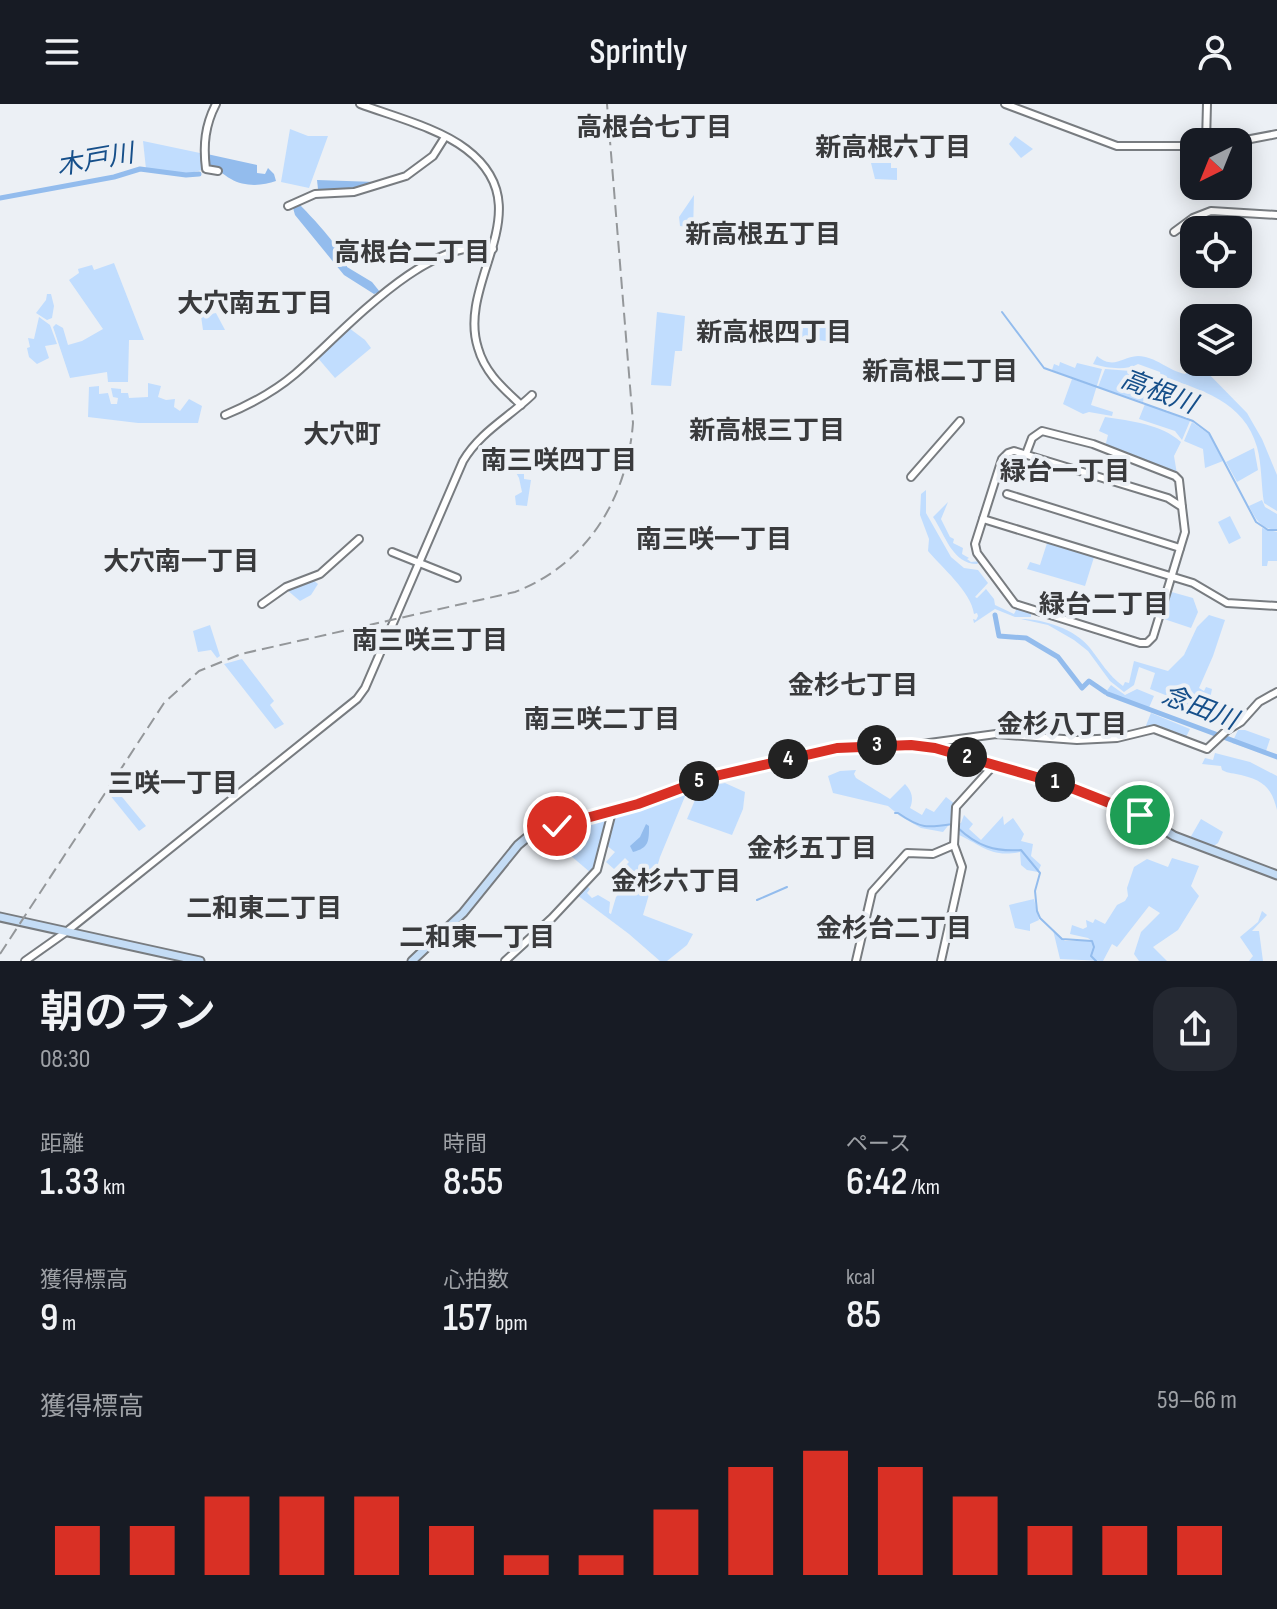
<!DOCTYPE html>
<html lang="ja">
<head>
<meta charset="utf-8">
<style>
  :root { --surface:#171b24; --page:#242831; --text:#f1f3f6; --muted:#9ea1a6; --accent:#d93025 }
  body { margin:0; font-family:"Sofia Sans Condensed","Noto Sans JP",sans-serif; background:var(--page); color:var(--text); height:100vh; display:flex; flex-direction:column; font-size:30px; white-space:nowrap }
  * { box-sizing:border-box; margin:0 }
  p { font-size:26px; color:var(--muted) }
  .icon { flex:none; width:44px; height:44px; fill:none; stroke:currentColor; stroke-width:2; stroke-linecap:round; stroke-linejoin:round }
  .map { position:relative; height:857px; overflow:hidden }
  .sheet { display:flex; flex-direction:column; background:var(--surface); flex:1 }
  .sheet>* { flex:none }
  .needle { width:52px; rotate:223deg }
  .fabs { position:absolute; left:1180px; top:24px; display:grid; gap:16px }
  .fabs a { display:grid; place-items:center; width:72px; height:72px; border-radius:16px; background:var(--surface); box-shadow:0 4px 20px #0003; font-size:40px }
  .pin { position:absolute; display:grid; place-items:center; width:68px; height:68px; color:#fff; margin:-34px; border:4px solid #fff; border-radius:50%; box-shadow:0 2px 8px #0007 }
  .km { position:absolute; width:40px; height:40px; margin:-20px; border-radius:50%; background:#222; color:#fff; font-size:22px; line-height:40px; text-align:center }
  .round { display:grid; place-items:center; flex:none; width:84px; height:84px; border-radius:24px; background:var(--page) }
  .headline { display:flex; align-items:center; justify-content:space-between; height:136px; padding:0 40px }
  h1 { font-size:44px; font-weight:600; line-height:60px }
  .metrics { display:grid; grid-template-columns:repeat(3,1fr); gap:12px; height:136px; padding:8px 40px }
  .metrics div { display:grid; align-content:center }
  .metrics b { font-size:40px; font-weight:600 }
  .metrics small { font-size:22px; font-weight:400 }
  .metrics p { font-size:22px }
  .chart { height:224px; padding:16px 40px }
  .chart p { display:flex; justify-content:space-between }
  .chart svg { width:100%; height:144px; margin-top:8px; stroke:var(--accent); stroke-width:6 }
  header { display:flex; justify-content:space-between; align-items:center; height:104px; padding:0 40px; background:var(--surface); font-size:36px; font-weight:600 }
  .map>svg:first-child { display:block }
  .green { fill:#c1ddfe }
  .water { fill:#93bced }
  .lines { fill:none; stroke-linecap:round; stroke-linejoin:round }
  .stream { stroke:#93bced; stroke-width:2 }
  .river { stroke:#93bced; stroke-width:5 }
  .tertiary-casing { stroke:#787c80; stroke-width:10 }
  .secondary-casing { stroke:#787c80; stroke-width:11 }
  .tertiary { stroke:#fff; stroke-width:6 }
  .secondary { stroke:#c4dcf5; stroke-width:7 }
  .rail { stroke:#94979a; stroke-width:2; stroke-dasharray:12 6; stroke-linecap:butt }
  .route-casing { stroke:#fff; stroke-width:16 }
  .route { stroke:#d93025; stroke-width:10 }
  .labels { text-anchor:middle; stroke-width:8; stroke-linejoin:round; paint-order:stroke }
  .neighbourhood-label { font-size:26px; font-weight:bold; fill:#393a3c; stroke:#ecf0f5 }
  .water-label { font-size:26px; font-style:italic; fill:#164f8a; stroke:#ecf0f5 }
</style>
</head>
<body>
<header><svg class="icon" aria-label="menu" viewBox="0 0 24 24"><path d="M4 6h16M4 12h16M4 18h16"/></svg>Sprintly<svg class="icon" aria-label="person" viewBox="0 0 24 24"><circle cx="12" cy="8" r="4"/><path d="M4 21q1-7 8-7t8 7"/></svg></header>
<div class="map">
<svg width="1277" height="857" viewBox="0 0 1277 857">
  <rect width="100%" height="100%" fill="#ecf0f5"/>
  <g class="green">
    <path d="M290,25L308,32H328L309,84L281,78Z"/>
    <path d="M1015,32L1033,45L1021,54L1009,40Z"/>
    <path d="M143,37L200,49L202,66L186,70L146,65Z"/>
    <path d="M871,59H891V64H897V76L875,75Z"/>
    <path d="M694,91L693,128L687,127V123L680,122L679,113Z"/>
    <path d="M114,159L144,236H129L128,278H108L107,268L70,274L53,223L56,220L63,224L68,241L82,237L103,225L69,176L79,169L78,165L92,161L94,166Z"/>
    <path d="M47,190H51L54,202L52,214L47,216L36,209L46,196Z"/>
    <path d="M657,208L685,212L682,247H675L671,282L651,281Z"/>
    <path d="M216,209L225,226H203L201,212Z"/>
    <path d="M39,213L50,221L57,240L45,242L49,254L37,260L29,253L27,244L30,243L28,234L34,235Z"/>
    <path d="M804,219L827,222L826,237L801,234Z"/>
    <path d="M349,224L365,236L371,244L335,274L317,253Z"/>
    <path d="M1097,252C1114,266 1121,253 1138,252C1155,252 1169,267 1185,270L1188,268H1200L1201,262L1247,309L1262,335L1277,371V407L1264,399C1261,381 1262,361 1257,343C1244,297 1201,286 1161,272L1160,268L1138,260C1126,267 1106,264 1093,260Z"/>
    <path d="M1060,258L1075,264L1077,259L1102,265L1091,301L1113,308L1112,312L1089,308L1083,310L1063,300L1072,275L1091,281L1052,266L1054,260L1059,262Z"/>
    <path d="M1105,265L1131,267L1151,272L1143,298L1098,283Z"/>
    <path d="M148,279L161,282L158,293L166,296L175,295L174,303L180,307L189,295L202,302L198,319H138L88,313L89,283L99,282V290L108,289L111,300H117L118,294L113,293L111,284L121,285V289H128L129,294L148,293Z"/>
    <path d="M1145,300L1190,317L1182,336L1175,327L1139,315Z"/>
    <path d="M1105,313C1131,317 1161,320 1181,338L1174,352L1177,370L1105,343L1108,331L1099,327Z"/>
    <path d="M1192,318L1209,330L1223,357L1205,364L1203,345L1184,337Z"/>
    <path d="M1254,344L1258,366L1237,378L1226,358Z"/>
    <path d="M508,354L519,355L518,365L524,370V375L531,376L527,402L516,401L515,392L522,388L519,374Z"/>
    <path d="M926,386V409L951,453L964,464L978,466L988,479L975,493L977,494L986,485L994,495L995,501L1014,510L1017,504L1031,510V513H1015L995,505L974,519L973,515L976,516L978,512L977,509L974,510C971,487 941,463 928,447L929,435L920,411L921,390Z"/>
    <path d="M1262,396L1265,403L1277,410V426C1261,425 1256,416 1249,402Z"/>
    <path d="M948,398L941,415L950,433L954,435L953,439L963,444L962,450L969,454L967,455L971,458L980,457L977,460C952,460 945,430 933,413Z"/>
    <path d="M1230,412L1241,434L1229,440L1218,418Z"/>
    <path d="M1262,424L1277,428V457H1268L1267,462H1262Z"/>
    <path d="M1048,436L1095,450L1085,482L1027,465L1030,458L1040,461Z"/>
    <path d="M313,476L318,480L311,491L300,497L287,486Z"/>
    <path d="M1168,487L1193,494L1198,508L1191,524L1161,514Z"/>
    <path d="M1209,511L1225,516L1213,552L1199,584L1204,587L1206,583L1212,585L1210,595L1233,602L1206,598L1203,605L1192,598L1188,605L1173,594L1150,585L1155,569L1139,563L1134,581L1124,588L1110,577L1088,547L1074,536L1048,521L1021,515C1044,515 1075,525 1090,544C1101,558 1108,571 1123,582L1125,578L1129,579L1134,557L1168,567L1184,551L1197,523Z"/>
    <path d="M210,521L220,552L217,554L211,546L198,548L193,527Z"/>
    <path d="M242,555L274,597L270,601L284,620L275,625L224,560Z"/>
    <path d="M1111,581L1125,591L1137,585L1154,592L1148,606L1106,588Z"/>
    <path d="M1151,609L1190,625L1185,635L1166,626L1145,624Z"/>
    <path d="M1238,626H1245L1270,635L1265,650L1232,639Z"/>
    <path d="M1215,649L1250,658L1277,672V706C1272,686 1266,677 1241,671C1234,669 1229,670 1222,666L1221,662L1202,660L1205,654L1213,656Z"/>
    <path d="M856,666L854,670L856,674L890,695L905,680C912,687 914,695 910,704L922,711L926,704L934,708L946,693L955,700L951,718L943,728L921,724L900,712L888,702L833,689L828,672L840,667Z"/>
    <path d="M725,679L745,688L743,705L732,731L687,715L700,684Z"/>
    <path d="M113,682L146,722L139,727L109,690Z"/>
    <path d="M688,685L660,753L643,811L693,830L687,841L667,857H660L629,830L577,791L586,781L590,785L587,789L592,794L598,791L610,798L609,809L611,810L616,793L629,778L623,772L629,765L626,761L629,758L625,754L614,765L606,758L615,748L606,741L612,715L618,709L676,689L680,691Z"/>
    <path d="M964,711L973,720L969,725L981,736L1003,712L1004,721L1013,714L1024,730L1021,737L1033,740L1031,752L1041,761L1038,768L1027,766L1021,761L1020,748C990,754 982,741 957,730V720L961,719Z"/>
    <path d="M605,712L607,714L598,758L591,769L556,739L561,724Z"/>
    <path d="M1201,715L1223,728L1218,739L1212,743L1190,734Z"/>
    <path d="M1172,754L1199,762L1191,782L1199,792L1178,826L1153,843L1167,857H1139L1134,850L1141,828L1160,809L1149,802L1117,843L1112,840L1103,857L1060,855L1053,826L1065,837H1092L1088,834L1070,830L1072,821L1083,825L1087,823L1086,816L1093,819L1095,815L1105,820L1117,801L1125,797L1128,792L1127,784L1134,763L1147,755L1168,763Z"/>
    <path d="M1034,795L1039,816L1030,820V827L1015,824L1009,801Z"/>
    <path d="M1262,807L1267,811L1252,827H1259L1263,857H1249L1253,852L1240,833L1258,818Z"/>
  </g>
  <g class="water">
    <path d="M207,50L257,61V69L265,70L268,64L274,70L276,77C263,82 244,83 231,75C222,70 219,65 208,63Z"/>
    <path d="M317,76L376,78L349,85H318Z"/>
    <path d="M300,101C312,113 345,148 347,163L372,178L380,188L374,190L344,171L295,111L293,104Z"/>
    <path d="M646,720L649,722C649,737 649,744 633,748L630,742L640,733Z"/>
  </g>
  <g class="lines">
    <g class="stream">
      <path d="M1002,208L1044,264L1193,317L1209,329L1256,418L1268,426H1277"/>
      <path d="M895,709H898C921,725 927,724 953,720"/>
      <path d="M958,724C977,742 995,748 1021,746L1040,769L1035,787L1037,807L1040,814L1062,835L1092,837L1094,843L1091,852L1096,857"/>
      <path d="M757,796L787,783"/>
    </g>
    <g class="river">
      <path d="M0,94L114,73L140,65L186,71L199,70"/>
      <path d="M995,511L999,532L1026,534L1058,553L1082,584L1089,577L1105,588"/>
      <path d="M1108,590L1277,653"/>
    </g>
    <defs>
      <g id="tertiary">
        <path d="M216,0C205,21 203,41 206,65L218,67"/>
        <path d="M360,0C392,12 439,24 466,45C544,104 456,176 478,244C485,269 503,284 521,301"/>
        <path d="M1005,0L1117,42H1194"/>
        <path d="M1206,38L1207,0"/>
        <path d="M1235,38L1277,30"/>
        <path d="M288,102L315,90L354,88L406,72L433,52L445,33"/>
        <path d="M1174,128L1193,114L1211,107L1277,111"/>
        <path d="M225,311C249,301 275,287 295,270C341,231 427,130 493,145"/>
        <path d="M1014,347L1168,394L1182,403L1185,428L1153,533L1147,539H1140L1015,500L977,449L975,440L1002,355L1008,349Z"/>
        <path d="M1026,350L1032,334L1042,327L1093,340L1175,372L1179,376L1182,403"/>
        <path d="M911,373L960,317"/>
        <path d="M1007,390L1180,444"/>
        <path d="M983,415L1193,479L1227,499L1277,502"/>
        <path d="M392,448L457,474"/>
        <path d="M262,500L286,483L320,470L359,435"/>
        <path d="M922,640L996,630L1077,636L1117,634L1154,625L1207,645L1226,627L1241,618L1259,598L1277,588"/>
        <path d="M25,857L66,828L357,595L365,584L463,357C480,328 508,314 532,291"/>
        <path d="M505,857L552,814L597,766L612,708"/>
        <path d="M856,857L872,788L907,749L933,750L954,741"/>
        <path d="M941,857L962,763L954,741L956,703L994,661"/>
      </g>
      <g id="secondary">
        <path d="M0,813L200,857"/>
        <path d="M412,857L463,809L518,741L530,731L638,700L711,673L844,643L919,641L1076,685L1135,708L1174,732L1277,771"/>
      </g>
    </defs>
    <use href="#tertiary" class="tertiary-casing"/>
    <use href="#secondary" class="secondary-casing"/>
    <use href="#tertiary" class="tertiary"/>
    <use href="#secondary" class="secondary"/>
    <path class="rail" d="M0,850L164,599L199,567L241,550L515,488C587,460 627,395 633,319L607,0"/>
  </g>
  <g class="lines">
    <defs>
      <path id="route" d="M557,722L638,700L711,673L837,644L911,641L935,644L1064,681L1140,711"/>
    </defs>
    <use href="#route" class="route-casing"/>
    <use href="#route" class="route"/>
  </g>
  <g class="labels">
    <g class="neighbourhood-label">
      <text x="654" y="32">高根台七丁目</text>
      <text x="893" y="52">新高根六丁目</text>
      <text x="763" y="139">新高根五丁目</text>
      <text x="412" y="157">高根台二丁目</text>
      <text x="255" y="208">大穴南五丁目</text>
      <text x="774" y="237">新高根四丁目</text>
      <text x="940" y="276">新高根二丁目</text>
      <text x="767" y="335">新高根三丁目</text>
      <text x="342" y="339">大穴町</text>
      <text x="559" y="365">南三咲四丁目</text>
      <text x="1065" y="376">緑台一丁目</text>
      <text x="714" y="444">南三咲一丁目</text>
      <text x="181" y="466">大穴南一丁目</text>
      <text x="1104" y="509">緑台二丁目</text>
      <text x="430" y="545">南三咲三丁目</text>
      <text x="853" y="590">金杉七丁目</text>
      <text x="602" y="624">南三咲二丁目</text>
      <text x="1062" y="629">金杉八丁目</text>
      <text x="173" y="688">三咲一丁目</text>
      <text x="812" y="753">金杉五丁目</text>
      <text x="676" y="786">金杉六丁目</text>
      <text x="264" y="813">二和東二丁目</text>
      <text x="894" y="833">金杉台二丁目</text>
      <text x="477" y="842">二和東一丁目</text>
    </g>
    <g class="water-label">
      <text transform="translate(95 55) rotate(-10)" y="9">木戸川</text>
      <text transform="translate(1159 287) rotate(21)" y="9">高根川</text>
      <text transform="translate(1200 603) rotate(21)" y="9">念田川</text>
    </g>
  </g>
</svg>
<div class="fabs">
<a><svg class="needle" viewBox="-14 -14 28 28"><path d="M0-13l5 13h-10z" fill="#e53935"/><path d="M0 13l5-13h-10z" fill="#9ea1a6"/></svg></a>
<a><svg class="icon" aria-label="locate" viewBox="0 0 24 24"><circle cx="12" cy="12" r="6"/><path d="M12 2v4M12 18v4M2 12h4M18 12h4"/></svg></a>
<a><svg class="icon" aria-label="layers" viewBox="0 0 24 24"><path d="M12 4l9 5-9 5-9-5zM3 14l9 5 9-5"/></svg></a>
</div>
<div class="pin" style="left:1140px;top:711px;background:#1e9e55"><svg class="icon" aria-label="arrive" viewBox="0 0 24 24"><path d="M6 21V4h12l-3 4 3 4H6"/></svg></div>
<div class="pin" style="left:557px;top:722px;background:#d93025"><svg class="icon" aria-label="check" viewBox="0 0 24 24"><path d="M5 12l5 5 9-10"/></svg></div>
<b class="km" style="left:1055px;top:678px">1</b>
<b class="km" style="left:967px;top:653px">2</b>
<b class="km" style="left:877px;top:641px">3</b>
<b class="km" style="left:788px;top:655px">4</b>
<b class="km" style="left:699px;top:677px">5</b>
</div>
<section class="sheet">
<div class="headline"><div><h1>朝のラン</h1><p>08:30</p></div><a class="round"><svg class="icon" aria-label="share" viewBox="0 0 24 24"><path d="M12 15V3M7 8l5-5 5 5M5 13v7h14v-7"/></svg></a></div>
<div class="metrics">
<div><p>距離</p><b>1.33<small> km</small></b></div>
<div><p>時間</p><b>8:55</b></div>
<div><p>ペース</p><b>6:42<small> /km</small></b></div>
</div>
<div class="metrics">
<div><p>獲得標高</p><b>9<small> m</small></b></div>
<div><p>心拍数</p><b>157<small> bpm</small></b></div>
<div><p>kcal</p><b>85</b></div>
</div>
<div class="chart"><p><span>獲得標高</span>59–66 m</p>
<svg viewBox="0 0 160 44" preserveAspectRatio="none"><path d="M5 44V29M15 44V29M25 44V20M35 44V20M45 44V20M55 44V29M65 44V38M75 44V38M85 44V24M95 44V11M105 44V6M115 44V11M125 44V20M135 44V29M145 44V29M155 44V29"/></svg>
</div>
</section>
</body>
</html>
